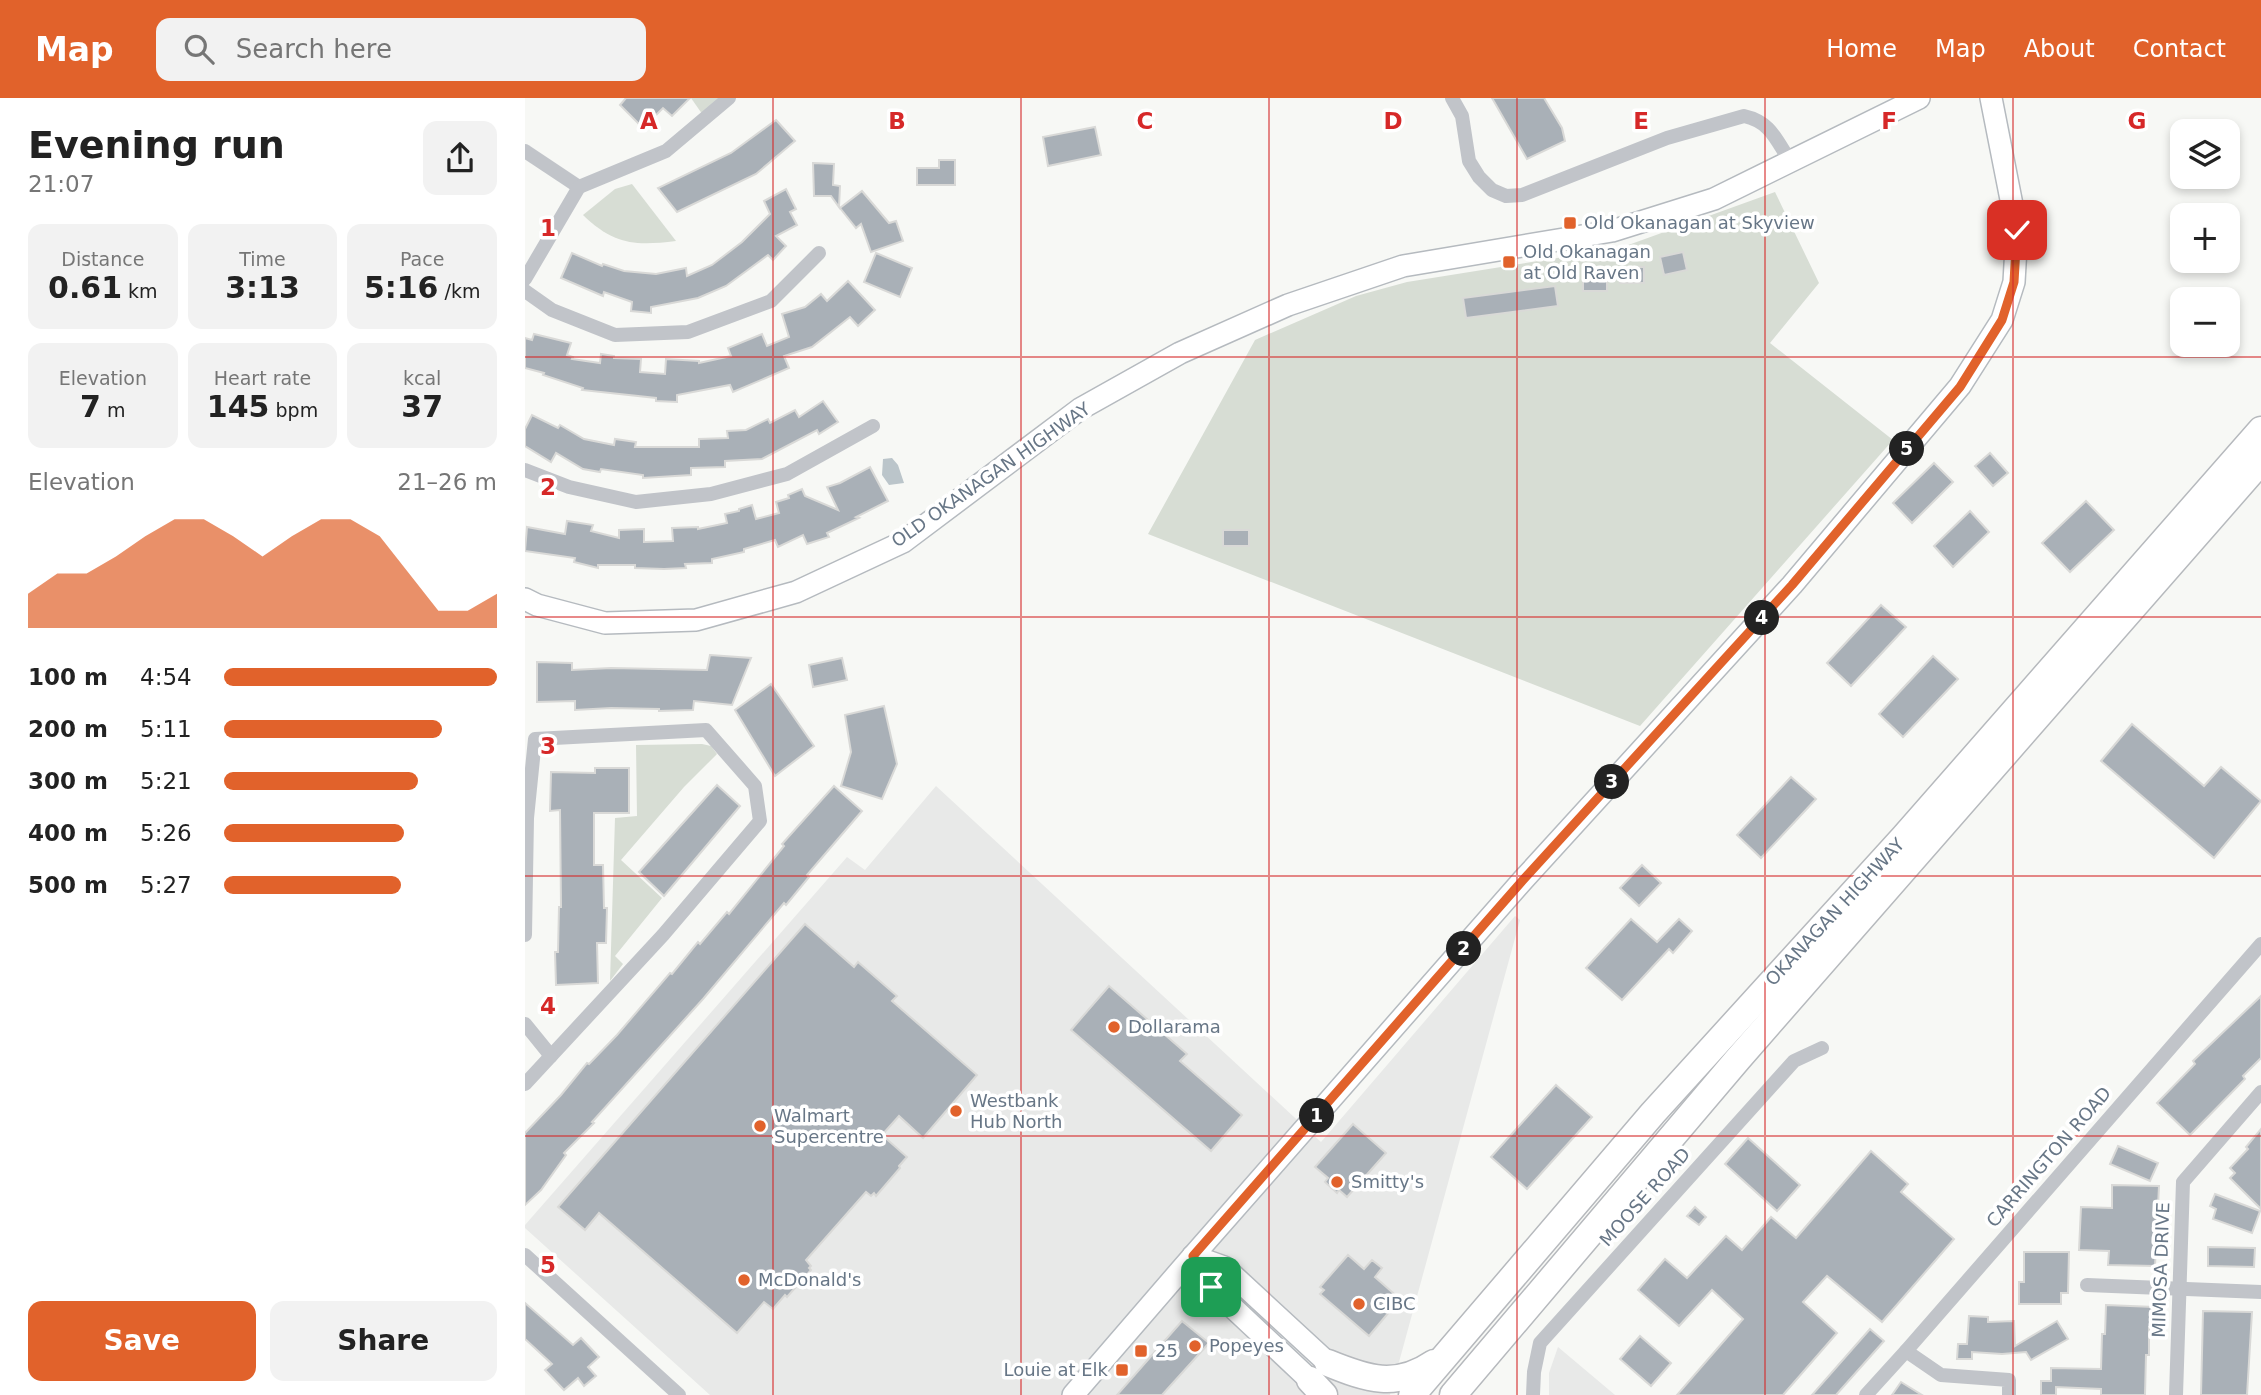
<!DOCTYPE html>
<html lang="en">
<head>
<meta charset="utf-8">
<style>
  :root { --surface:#fff; --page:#f2f2f2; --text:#222; --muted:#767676; --accent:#e1622b }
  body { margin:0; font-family:"DejaVu Sans",sans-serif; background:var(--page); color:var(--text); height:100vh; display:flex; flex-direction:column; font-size:26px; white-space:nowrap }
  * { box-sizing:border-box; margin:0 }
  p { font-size:23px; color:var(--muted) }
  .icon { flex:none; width:38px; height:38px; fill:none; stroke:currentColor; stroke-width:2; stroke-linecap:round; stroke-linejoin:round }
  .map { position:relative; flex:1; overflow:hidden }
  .side { display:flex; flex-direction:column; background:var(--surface); width:525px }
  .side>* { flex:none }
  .buttons { position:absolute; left:1645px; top:21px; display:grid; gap:14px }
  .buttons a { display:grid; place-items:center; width:70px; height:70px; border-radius:14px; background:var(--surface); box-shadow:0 4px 10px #0003; font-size:35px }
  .pin { position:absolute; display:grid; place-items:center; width:60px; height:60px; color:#fff; margin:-30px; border-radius:14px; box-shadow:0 4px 10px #0006 }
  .km { position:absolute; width:35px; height:35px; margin:-18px; border-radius:50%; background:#222; color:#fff; font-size:19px; line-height:35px; text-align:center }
  .round { display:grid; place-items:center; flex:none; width:74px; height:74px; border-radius:14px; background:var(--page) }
  .overview { display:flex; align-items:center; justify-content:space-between; height:119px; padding:0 28px }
  h1 { font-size:38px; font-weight:800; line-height:52px }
  .figures { display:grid; grid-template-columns:repeat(3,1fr); gap:10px; height:119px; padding:7px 28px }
  .figures div { display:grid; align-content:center; border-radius:14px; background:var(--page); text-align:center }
  .figures b { font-size:30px; font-weight:800 }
  .figures small { font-size:19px; font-weight:400 }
  .figures p { font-size:19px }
  .chart { height:196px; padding:14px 28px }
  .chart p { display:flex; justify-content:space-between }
  .chart svg { width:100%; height:126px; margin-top:7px; fill:var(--accent); opacity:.7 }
  .cta { display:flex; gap:14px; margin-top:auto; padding:14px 28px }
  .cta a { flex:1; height:80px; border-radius:14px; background:var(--accent); color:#fff; font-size:28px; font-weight:800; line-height:80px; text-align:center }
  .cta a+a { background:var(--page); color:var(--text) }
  ul { padding:0 28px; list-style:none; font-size:23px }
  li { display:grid; grid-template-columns:112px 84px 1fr; align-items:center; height:52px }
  li i { height:18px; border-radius:9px; background:var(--accent) }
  header { display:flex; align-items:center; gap:42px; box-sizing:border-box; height:98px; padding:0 35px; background:var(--accent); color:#fff }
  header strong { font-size:33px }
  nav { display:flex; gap:38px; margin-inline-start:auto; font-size:24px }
  .search { width:490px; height:63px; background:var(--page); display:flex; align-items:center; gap:18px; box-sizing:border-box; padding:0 24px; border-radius:14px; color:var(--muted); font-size:26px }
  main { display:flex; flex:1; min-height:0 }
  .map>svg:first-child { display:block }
  .built { fill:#e8e9e8 }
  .green { fill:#d7ddd4 }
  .water { fill:#bbc5ca }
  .building { fill:#a9b0b7; stroke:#d9d9d7; stroke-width:2 }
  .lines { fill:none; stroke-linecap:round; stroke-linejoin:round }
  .secondary-casing { stroke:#b5babf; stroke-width:24 }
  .highway-casing { stroke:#b6b9bd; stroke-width:29 }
  .street { stroke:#c1c4c9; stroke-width:14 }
  .secondary { stroke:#fff; stroke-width:21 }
  .highway { stroke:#fff; stroke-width:26 }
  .route-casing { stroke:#fff; stroke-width:14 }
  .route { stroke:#e1622b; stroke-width:9 }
  .grid { fill:none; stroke:#d62828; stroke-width:2; stroke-opacity:0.55 }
  .poi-dot { fill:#e1622b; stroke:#fff; stroke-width:2.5 }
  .labels { text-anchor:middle; stroke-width:7; stroke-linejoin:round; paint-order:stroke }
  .poi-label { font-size:18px; fill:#677686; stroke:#fff; text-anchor:start }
  .street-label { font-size:18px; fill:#677686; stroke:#fff }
  .grid-label { font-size:23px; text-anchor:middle; font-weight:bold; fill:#d62828; stroke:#fff; stroke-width:7; stroke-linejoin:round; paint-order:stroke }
</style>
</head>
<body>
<header>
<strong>Map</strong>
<div class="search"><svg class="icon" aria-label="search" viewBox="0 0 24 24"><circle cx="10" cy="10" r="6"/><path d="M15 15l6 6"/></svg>Search here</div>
<nav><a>Home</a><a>Map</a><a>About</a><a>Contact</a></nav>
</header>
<main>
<section class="side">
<div class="overview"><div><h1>Evening run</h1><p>21:07</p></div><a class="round"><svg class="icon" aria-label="share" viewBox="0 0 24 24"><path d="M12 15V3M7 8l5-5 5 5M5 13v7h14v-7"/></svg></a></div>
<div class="figures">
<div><p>Distance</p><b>0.61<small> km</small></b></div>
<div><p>Time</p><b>3:13</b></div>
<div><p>Pace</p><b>5:16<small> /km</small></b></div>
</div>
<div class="figures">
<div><p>Elevation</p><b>7<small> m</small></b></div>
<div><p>Heart rate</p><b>145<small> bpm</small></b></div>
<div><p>kcal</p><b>37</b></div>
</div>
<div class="chart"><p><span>Elevation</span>21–26 m</p>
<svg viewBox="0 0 160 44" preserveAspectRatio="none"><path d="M0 44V32L10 25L20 25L30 19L40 12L50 6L60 6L70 12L80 19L90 12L100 6L110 6L120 12L130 25L140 38L150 38L160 32V44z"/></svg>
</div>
<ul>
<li><b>100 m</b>4:54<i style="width:100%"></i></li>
<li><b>200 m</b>5:11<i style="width:80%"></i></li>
<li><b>300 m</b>5:21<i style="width:71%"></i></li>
<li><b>400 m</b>5:26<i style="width:66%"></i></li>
<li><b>500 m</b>5:27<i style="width:65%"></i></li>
</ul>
<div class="cta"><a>Save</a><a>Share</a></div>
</section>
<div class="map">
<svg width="1736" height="1297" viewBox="0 0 1736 1297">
  <rect width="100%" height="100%" fill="#f7f8f5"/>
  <g class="built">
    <path d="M411,688L796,1044L990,818L995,822L865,1297H185L0,1130V1127L322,759L340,772Z"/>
    <path d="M1033,1249L1090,1297H1024V1275Z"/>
  </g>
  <g class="green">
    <path d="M166,0H204L180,20Z"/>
    <path d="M107,86L151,143C110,148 89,147 58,117L90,91Z"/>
    <path d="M1250,94L1294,185L1245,245L1368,342L1115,628L623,436L730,242L831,198L882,184L1095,150Z"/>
    <path d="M177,646L186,648L192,656L159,689L96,762L137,800L90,858L98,866L85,883L90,720L112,718L111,647Z"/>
  </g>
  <path class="water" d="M367,360L373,367L379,385L364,387L357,377L358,361Z"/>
  <g class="building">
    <path d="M101,0H165L147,18L138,10L118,30L95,7Z"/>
    <path d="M967,0H1019L1037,30L1040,43L1002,61Z"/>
    <path d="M251,22L270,43L231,76L152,114L133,90L206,55Z"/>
    <path d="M570,29L576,57L523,68L518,39Z"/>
    <path d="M414,62H430V87H392V70H414Z"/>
    <path d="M288,65L309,66L308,87L315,88L314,109L306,98H289Z"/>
    <path d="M261,91L271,111L265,114L272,127L251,138L261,148L248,162L243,157L201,188L173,200L126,209V215L106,213L107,204L79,194L78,198L36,180L47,155L77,168L78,166L99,173L131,176L161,170L162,178L187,167L217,144L245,116L239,103Z"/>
    <path d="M337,93L364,125L371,123L378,143L346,154L336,126L331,130L315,110Z"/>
    <path d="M1158,154L1162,172L1139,177L1135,159Z"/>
    <path d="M351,155L387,170L375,199L339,184Z"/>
    <rect x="1095" y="169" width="24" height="16"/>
    <rect x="1058" y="179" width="24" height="14"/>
    <path d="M323,183L350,212L333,228L325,219L287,249L259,258L264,270L208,294L205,287L152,297V304L131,303V300L57,292L58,290L18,277L19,275L0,270V240L7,242L9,236L46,245L42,257L48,259L47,261L75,265L76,256L89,258V260L116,261L115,274L140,276L141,261L174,263V265L206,258L203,250L237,236L242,248L264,239L257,216L280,209L296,196L302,203Z"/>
    <path d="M1030,188L1033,208L941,220L938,200Z"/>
    <path d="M298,303L313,324L294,336L292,332L237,361L200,363V369L166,370V377L118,380V377L76,371L75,374L58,371L31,355L26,364L0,348V331L7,317L33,330L35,327L59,341L89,347L90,341L111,344L110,349H174V341L203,340L202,333L221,332L243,321L245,325L270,312L274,319Z"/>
    <path d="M1465,355L1483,375L1468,388L1450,368Z"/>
    <path d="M1409,365L1428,384L1387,425L1368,405Z"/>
    <path d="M345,369L363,403L331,419L334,420L302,435L304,439L282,446L278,437L253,449L250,442L219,451V454L187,461V465L160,466L161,470L139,471L110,470V467H73V470L49,464L50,460L0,453L2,429L40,436L42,423L68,427L66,433L94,440V432L119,431V444L148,443L147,430L173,429V431L202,425L200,416L214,413V411L227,407L231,421L254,415L251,404L264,400L263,397L277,391L280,398L313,412L302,389L315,385Z"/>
    <path d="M1561,403L1589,432L1545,474L1517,445Z"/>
    <path d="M1445,413L1464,434L1428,469L1409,448Z"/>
    <rect x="698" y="432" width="26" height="16"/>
    <path d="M1356,507L1381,529L1326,588L1302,565Z"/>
    <path d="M185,557L226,560L207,607L169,603L168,612L134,613V611L86,610L50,612V603L12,604V564L47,565V572L86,570L182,572Z"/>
    <path d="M1408,558L1433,581L1378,639L1354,616Z"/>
    <path d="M317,560L322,582L288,589L284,567Z"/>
    <path d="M246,586L289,648L250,678L210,612Z"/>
    <path d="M359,608L372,666L357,701L316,688L326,654L320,617Z"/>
    <path d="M1607,626L1679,688L1696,669L1736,703L1689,760L1576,663Z"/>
    <path d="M70,670H104V715H69V767H78L79,810H82L81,845H72L73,885L31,887L30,854H33L34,809H36L35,712L25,713L26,674L70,675Z"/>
    <path d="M1266,679L1291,701L1236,760L1212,737Z"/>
    <path d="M192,687L215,708L139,798L114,774Z"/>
    <path d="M309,688L337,713L282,777L284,779L261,807L259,805L178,901L67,1024L69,1025L39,1055L41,1057L16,1092L0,1107V1035L36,997L62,965L64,966L92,937L145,875L147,876L173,844L175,846L202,814L204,816L259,748L257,746Z"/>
    <path d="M1117,767L1136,785L1114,808L1095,790Z"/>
    <path d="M1106,821L1132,844L1154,821L1167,833L1148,855L1144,851L1097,902L1061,870Z"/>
    <path d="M280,826L329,869L333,864L372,898L367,903L452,977L398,1040L374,1018L357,1037L382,1059L374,1068L375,1070L351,1098L349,1095L346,1098L341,1094L281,1162L286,1168L284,1170L286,1172L262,1199L260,1197L248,1211L239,1204L212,1235L74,1115L60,1132L33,1109Z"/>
    <path d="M584,888L662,956L655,963L717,1017L686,1053L546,932Z"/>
    <path d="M1736,898V960L1718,978L1720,981L1665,1037L1632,1005L1670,966L1668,963Z"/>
    <path d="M1031,987L1067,1019L1002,1091L966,1059Z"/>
    <path d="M828,1026L861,1055L822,1099L814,1092L812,1095L800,1084L803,1080L790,1069Z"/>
    <path d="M1736,1031V1111L1705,1080L1710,1075L1705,1070L1723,1051L1721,1049Z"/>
    <path d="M1223,1040L1275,1087L1252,1113L1200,1066Z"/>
    <path d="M1593,1048L1633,1065L1625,1083L1585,1066Z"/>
    <path d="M1346,1053L1383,1086L1376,1094L1429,1141L1357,1224L1302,1178L1278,1204L1312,1235L1258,1297H1152L1218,1221L1187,1192L1154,1228L1113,1192L1140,1161L1162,1180L1201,1138L1217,1152L1246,1119L1271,1140Z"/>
    <path d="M1587,1087L1634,1088L1630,1168L1583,1167L1584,1153L1554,1152L1556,1109L1587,1110Z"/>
    <path d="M1690,1096L1735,1113L1727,1135L1688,1121L1691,1111L1685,1108Z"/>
    <path d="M1170,1109L1181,1119L1174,1127L1162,1118Z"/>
    <path d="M1683,1149L1730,1150L1729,1169L1683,1168Z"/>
    <path d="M1499,1154H1544L1543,1195H1536V1206H1494V1184H1499Z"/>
    <path d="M823,1157L839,1171L847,1162L857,1170L850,1179L875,1201L844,1238L795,1196L799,1192L795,1189Z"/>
    <path d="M0,1205L48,1247L56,1240L74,1259L63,1269L71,1278L59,1288L53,1280L39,1292L20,1272L27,1266L0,1241Z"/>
    <path d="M1581,1207L1629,1209L1628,1229H1624V1257H1621L1620,1297H1576V1291L1531,1289V1297H1516V1283H1526V1270L1576,1271L1577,1236H1580Z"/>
    <path d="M1678,1213L1727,1214L1722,1297H1676Z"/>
    <path d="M1444,1218L1463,1219V1224L1489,1223L1490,1248L1532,1223L1543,1241L1506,1262L1501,1254L1477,1256L1447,1254V1261H1432L1433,1246H1442Z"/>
    <path d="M657,1223L684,1245L637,1297H592Z"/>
    <path d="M1345,1231L1359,1243L1311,1297H1287Z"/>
    <path d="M1115,1238L1146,1265L1126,1288L1095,1261Z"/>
    <path d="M1376,1284L1397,1297H1367Z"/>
  </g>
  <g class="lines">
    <defs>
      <g id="secondary">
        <path d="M0,501L12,507L80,525L171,522L271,494L378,444L555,311L655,255L763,207L878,168L1087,133L1189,101L1394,0"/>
        <path d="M668,1158L699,1169L803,1265"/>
        <path d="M668,1158L686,1189L785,1282"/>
        <path d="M548,1297L668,1158L998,782L1267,487L1435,288L1477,222L1489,184L1492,132L1466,0"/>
      </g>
      <g id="highway">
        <path d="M803,1265C842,1281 871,1291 909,1265"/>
        <path d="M785,1282L799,1297"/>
        <path d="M887,1297L1128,1015L1379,739L1736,332"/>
        <path d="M928,1297L1213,961L1736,363"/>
      </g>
    </defs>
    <use href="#secondary" class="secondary-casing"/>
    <use href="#highway" class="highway-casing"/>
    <g class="street">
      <path d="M927,0L937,18L944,63L954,79L967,92L981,98L997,97L1142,40L1219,18C1246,24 1251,42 1265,63"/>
      <path d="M0,53L54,89"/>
      <path d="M0,181L54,89L141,53L204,0"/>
      <path d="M0,193L27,212L90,237L163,234L246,203L294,155"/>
      <path d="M0,372L44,389L111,404L186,396L262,376L348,328"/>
      <path d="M0,837L2,720L10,641L181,632L230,688L235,723L138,837L0,986"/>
      <path d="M0,926L26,958"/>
      <path d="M0,1157L154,1297"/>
      <path d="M1562,1187L1736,1194"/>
      <path d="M1381,1253L1416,1277L1484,1282V1297"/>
      <path d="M1008,1297L1009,1274L1015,1245L1269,963L1297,950"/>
      <path d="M1341,1297L1381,1253L1736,846"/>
      <path d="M1651,1297L1658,1084L1736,994"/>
    </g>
    <use href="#secondary" class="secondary"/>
    <use href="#highway" class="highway"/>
  </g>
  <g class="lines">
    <defs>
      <path id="route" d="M686,1189L668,1158L998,782L1267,487L1435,289L1477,222L1489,184L1492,132"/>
    </defs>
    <use href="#route" class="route-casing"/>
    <use href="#route" class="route"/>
  </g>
  <path class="grid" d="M248,0V1297M496,0V1297M744,0V1297M992,0V1297M1240,0V1297M1488,0V1297M0,259H1736M0,519H1736M0,778H1736M0,1038H1736"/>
  <g class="poi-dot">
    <rect x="1038" y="118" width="14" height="14" rx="3.5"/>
    <rect x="977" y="157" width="14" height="14" rx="3.5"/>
    <circle cx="589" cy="929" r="7"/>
    <circle cx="431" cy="1013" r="7"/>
    <circle cx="235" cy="1028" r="7"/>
    <circle cx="812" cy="1084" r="7"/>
    <circle cx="219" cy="1182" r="7"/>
    <circle cx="834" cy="1206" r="7"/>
    <circle cx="670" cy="1248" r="7"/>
    <rect x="609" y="1246" width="14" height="14" rx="3.5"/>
    <rect x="590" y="1265" width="14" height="14" rx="3.5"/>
  </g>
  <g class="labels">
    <g class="poi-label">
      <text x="1059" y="131">Old Okanagan at Skyview</text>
      <text x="998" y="160">Old Okanagan<tspan x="998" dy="21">at Old Raven</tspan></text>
      <text x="603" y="935">Dollarama</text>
      <text x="445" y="1009">Westbank<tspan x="445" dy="21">Hub North</tspan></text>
      <text x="249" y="1024">Walmart<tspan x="249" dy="21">Supercentre</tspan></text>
      <text x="826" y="1090">Smitty's</text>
      <text x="233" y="1188">McDonald's</text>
      <text x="848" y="1212">CIBC</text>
      <text x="684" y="1254">Popeyes</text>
      <text x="630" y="1259">25</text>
      <text x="583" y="1278" text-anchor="end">Louie at Elk</text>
    </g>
    <g class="street-label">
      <text transform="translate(466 377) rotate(-35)" y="6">OLD OKANAGAN HIGHWAY</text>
      <text transform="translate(1310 814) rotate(-47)" y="6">OKANAGAN HIGHWAY</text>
      <text transform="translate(1524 1059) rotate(-49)" y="6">CARRINGTON ROAD</text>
      <text transform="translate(1120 1099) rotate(-48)" y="6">MOOSE ROAD</text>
      <text transform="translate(1636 1172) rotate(-88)" y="6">MIMOSA DRIVE</text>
    </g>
  </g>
  <g class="grid-label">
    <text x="124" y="31">A</text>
    <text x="372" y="31">B</text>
    <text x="620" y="31">C</text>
    <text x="868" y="31">D</text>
    <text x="1116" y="31">E</text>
    <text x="1364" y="31">F</text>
    <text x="1612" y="31">G</text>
    <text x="23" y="138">1</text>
    <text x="23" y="397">2</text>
    <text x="23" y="656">3</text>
    <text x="23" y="916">4</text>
    <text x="23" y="1175">5</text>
  </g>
</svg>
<div class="buttons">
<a><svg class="icon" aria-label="layers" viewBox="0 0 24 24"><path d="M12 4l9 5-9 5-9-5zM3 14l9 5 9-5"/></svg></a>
<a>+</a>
<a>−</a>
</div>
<div class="pin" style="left:686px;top:1189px;background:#1e9e55"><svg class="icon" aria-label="arrive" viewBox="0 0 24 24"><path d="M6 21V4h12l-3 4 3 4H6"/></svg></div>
<div class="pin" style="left:1492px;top:132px;background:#d93025"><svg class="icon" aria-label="check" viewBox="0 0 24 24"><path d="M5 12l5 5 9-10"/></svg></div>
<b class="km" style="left:792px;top:1018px">1</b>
<b class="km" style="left:939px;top:851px">2</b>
<b class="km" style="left:1087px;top:684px">3</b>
<b class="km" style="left:1237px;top:520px">4</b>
<b class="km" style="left:1382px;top:351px">5</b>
</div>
</main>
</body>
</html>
